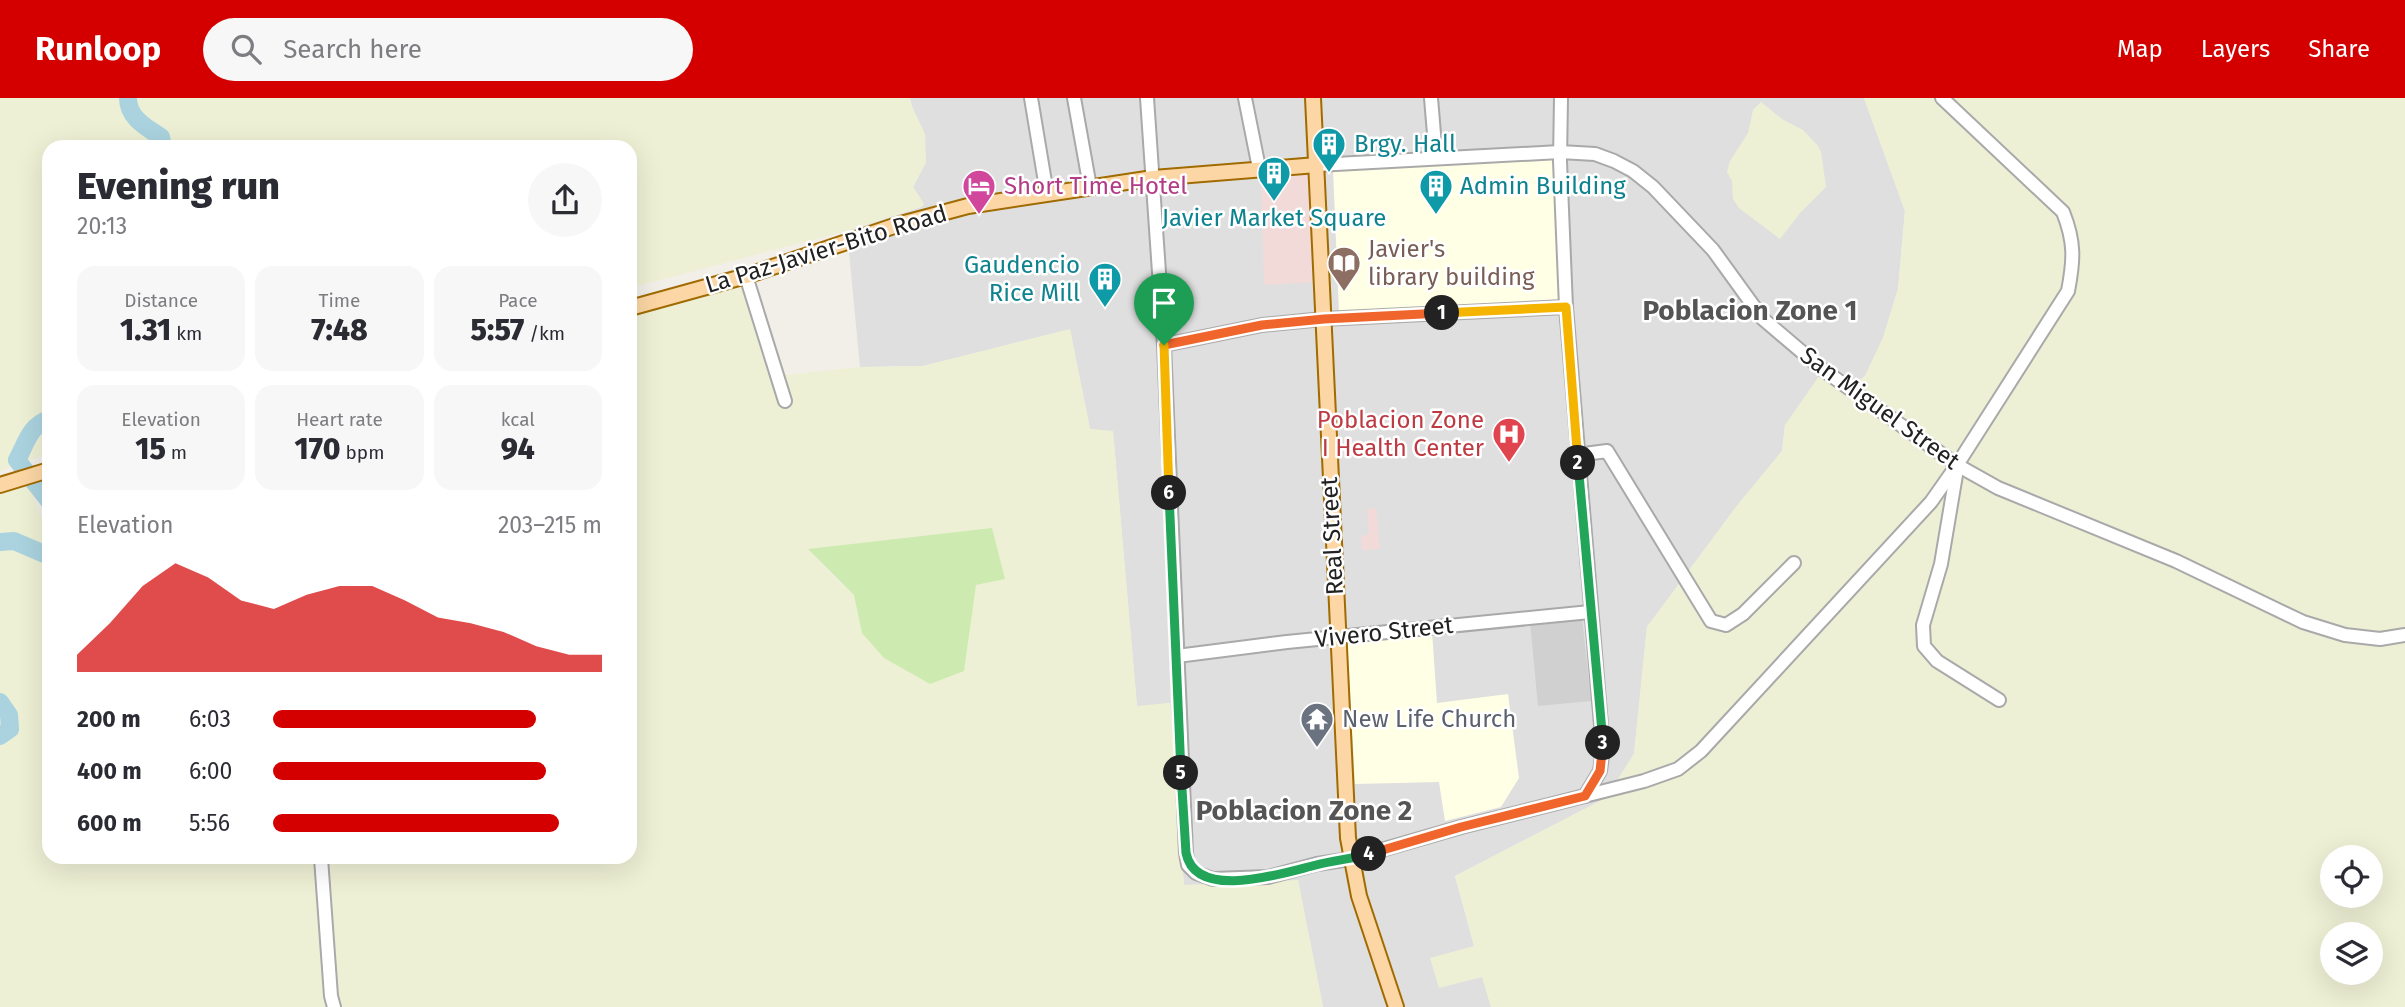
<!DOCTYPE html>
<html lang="en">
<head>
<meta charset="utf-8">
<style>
  :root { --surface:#fff; --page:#f7f7f7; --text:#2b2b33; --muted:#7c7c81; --accent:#d40000 }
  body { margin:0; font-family:"Fira Sans",sans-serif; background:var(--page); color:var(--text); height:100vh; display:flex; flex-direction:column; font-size:26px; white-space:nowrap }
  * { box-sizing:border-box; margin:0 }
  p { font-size:23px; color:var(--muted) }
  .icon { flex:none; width:38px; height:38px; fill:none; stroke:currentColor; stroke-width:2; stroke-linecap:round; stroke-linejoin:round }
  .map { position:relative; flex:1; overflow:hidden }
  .sheet { position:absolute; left:42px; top:42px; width:595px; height:724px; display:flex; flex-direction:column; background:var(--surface); border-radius:21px; box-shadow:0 7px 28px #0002 }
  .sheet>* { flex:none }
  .fabs { position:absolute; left:2320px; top:747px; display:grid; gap:14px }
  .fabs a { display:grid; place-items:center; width:63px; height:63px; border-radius:50%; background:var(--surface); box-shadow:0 7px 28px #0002; font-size:35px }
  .pin { position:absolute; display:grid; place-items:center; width:60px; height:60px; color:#fff; margin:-72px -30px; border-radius:50% 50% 50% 0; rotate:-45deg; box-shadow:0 0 7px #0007 }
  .pin .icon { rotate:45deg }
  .km { position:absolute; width:35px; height:35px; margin:-18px; border-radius:50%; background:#222; color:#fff; font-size:19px; line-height:35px; text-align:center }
  .round { display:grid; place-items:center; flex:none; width:74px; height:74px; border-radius:37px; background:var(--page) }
  .overview { display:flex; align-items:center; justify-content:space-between; height:119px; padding:0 35px }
  h1 { font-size:38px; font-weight:800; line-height:52px }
  .figures { display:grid; grid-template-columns:repeat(3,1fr); gap:10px; height:119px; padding:7px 35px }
  .figures div { display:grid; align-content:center; border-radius:18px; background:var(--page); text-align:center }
  .figures b { font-size:30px; font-weight:800 }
  .figures small { font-size:19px; font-weight:400 }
  .figures p { font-size:19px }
  .chart { height:196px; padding:14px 35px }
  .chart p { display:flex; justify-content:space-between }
  .chart svg { width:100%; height:126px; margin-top:7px; fill:var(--accent); opacity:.7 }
  ul { padding:0 35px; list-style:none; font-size:23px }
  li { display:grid; grid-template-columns:112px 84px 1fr; align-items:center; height:52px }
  li i { height:18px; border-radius:9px; background:var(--accent) }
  header { display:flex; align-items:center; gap:42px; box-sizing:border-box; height:98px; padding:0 35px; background:var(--accent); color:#fff }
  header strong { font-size:33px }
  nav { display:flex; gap:38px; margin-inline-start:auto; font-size:24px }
  .search { width:490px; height:63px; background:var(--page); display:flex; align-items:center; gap:18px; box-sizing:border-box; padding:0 24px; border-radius:38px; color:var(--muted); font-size:26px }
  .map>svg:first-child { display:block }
  .residential { fill:#e0dfdf }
  .commercial { fill:#f2dad9 }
  .education { fill:#ffffe5 }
  .religious { fill:#d0d0d0 }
  .farmland { fill:#eef0d5; fill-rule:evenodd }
  .grass { fill:#cdebb0 }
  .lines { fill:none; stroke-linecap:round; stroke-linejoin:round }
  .river { stroke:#aad3df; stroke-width:18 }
  .minor-casing { stroke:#a9a9a9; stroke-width:16 }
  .major-casing { stroke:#a06b00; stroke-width:18 }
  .minor { stroke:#fff; stroke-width:12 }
  .major { stroke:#fcd6a4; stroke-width:14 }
  .split-1-casing { stroke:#fff; stroke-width:14 }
  .split-2-casing { stroke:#fff; stroke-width:14 }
  .split-3-casing { stroke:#fff; stroke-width:14 }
  .split-4-casing { stroke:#fff; stroke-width:14 }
  .split-5-casing { stroke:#fff; stroke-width:14 }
  .split-6-casing { stroke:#fff; stroke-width:14 }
  .split-7-casing { stroke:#fff; stroke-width:14 }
  .split-1 { stroke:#f0652b; stroke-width:9 }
  .split-2 { stroke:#f5b400; stroke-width:9 }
  .split-3 { stroke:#22a559; stroke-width:9 }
  .split-4 { stroke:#f0652b; stroke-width:9 }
  .split-5 { stroke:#22a559; stroke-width:9 }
  .split-6 { stroke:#22a559; stroke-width:9 }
  .split-7 { stroke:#f5b400; stroke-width:9 }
  .labels { text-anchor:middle; stroke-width:5; stroke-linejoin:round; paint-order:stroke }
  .culture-label { font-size:24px; fill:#0d838f; stroke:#fff; text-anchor:start }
  .hotel-label { font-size:24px; fill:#b23c85; stroke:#fff; text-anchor:start }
  .street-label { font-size:24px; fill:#222; stroke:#fff }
  .education-label { font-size:24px; fill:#785e54; stroke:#fff; text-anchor:start }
  .health-label { font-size:24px; fill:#be3a42; stroke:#fff; text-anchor:end }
  .worship-label { font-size:24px; fill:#5b616d; stroke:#fff; text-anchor:start }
  .quarter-label { font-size:28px; font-weight:bold; fill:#555; stroke:#fff }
</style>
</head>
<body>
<header>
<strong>Runloop</strong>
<div class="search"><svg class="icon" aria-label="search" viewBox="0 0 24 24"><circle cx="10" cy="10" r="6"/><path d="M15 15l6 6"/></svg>Search here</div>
<nav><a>Map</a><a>Layers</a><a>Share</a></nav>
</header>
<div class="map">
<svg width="2405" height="909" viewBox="0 0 2405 909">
  <rect width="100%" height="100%" fill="#f2efe9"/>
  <path class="residential" d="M910,0H1864L1905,113L1898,191L1883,240L1865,278L1856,285L1843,281L1785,327L1782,353L1736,409L1647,529L1634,656L1606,700L1455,778L1491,909H1323L1298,783L1184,788L1170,605L1137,609L1113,334L1090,331L1070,232L923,268L860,269L847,133L921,109L924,106L913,89L926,64Z"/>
  <g class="commercial">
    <path d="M1313,71L1317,184L1264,187L1261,72Z"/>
    <path d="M1376,410L1380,451L1362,452L1361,438L1369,436L1367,411Z"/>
  </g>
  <g class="education">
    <path d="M1555,59L1561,201L1339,215L1333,71Z"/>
    <path d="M1432,534L1437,605L1508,596L1519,680L1501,709L1445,723L1439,684L1355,686L1347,539Z"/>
  </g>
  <path class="religious" d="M1582,519L1591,603L1538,608L1530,523Z"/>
  <g class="farmland">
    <path d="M0,0H910V4L925,36L926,64L913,89L924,106L921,109L847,133L630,190V49H49V355L0,373Z"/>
    <path d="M1864,0H2405V909H1491L1482,879L1439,890L1430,860L1474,848L1455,778L1606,700L1634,656L1647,529L1736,409L1782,353L1785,327L1822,274L1856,285L1865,278L1883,240L1898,191L1905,113ZM2333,760H2371V798H2333ZM2333,836H2371V875H2333Z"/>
    <path d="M1761,4L1782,21L1803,32L1818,48L1821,54L1826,89L1800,115L1780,141L1739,110L1733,101L1732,83L1727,74L1730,63L1748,35L1753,12Z"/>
    <path d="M746,184L776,278L860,269L923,268L1070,231L1090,331L1113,333L1137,608L1170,605L1184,787L1298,782L1323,909H0V394L29,387L49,438V760H630V215ZM809,451L964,573L862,535L855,497L834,479Z"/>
  </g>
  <path class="grass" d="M992,430L1005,481L976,487L964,573L930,586L884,560L862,535L854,497L808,451Z"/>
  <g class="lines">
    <g class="river">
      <path d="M128,0C128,20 146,29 161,39L163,49"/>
      <path d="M49,321C29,328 26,346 17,362L49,403"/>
      <path d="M0,444L14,443L49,458"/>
      <path d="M0,604L9,617L10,631L0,638"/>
    </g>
    <defs>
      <g id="minor">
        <path d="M1031,0L1047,96"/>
        <path d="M1074,0L1090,89"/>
        <path d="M1147,0L1164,247L1186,755L1188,767L1196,775L1213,781L1268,779L1317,766L1350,761L1461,729L1644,683L1678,671L1701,653L1931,404L1957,367L2068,193C2074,162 2075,144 2063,114L1942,0"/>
        <path d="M1245,0L1259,70"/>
        <path d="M1431,0L1436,60"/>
        <path d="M1561,0L1560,63L1566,209L1603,651L1600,673L1585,698"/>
        <path d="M1317,67L1560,54L1595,56L1614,63L1633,73L1653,89L1713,152L1763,221L1822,271L1957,367L1998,390L2176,463L2303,524L2345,537L2380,541L2405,537"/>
        <path d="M746,178L785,303"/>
        <path d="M1164,247L1262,227L1323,221L1566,209"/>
        <path d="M1577,357L1607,353L1711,523L1726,527L1743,516L1794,465"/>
        <path d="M1957,371L1941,466L1923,527L1924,548L1937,563L1999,602"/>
        <path d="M1177,558L1287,544L1590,514"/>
        <path d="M321,760L331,898L334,909"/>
      </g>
      <g id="major">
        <path d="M1313,0L1348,740L1359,798L1396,909"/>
        <path d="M630,210L746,178L897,127L968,108L1153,80L1317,67"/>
        <path d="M0,387L49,372"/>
      </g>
    </defs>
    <use href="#minor" class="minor-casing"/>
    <use href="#major" class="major-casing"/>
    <use href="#minor" class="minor"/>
    <use href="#major" class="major"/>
  </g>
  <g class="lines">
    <defs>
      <path id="split-1" d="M1164,247L1262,227L1324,221L1442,215"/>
      <path id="split-2" d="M1442,215L1566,209L1578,365"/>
      <path id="split-3" d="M1578,365L1603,645"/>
      <path id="split-4" d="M1369,756L1461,729L1585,698L1600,673L1603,645"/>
      <path id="split-5" d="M1181,675L1186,755C1196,804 1283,775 1316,767C1334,762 1352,761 1369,756"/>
      <path id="split-6" d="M1169,395L1181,675"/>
      <path id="split-7" d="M1164,247L1169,395"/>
    </defs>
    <use href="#split-1" class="split-1-casing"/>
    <use href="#split-2" class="split-2-casing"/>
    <use href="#split-3" class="split-3-casing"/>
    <use href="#split-4" class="split-4-casing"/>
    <use href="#split-5" class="split-5-casing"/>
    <use href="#split-6" class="split-6-casing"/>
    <use href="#split-7" class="split-7-casing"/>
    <use href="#split-1" class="split-1"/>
    <use href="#split-2" class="split-2"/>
    <use href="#split-3" class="split-3"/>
    <use href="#split-4" class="split-4"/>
    <use href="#split-5" class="split-5"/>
    <use href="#split-6" class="split-6"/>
    <use href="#split-7" class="split-7"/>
  </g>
  <defs>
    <symbol id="building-pin" viewBox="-11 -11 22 30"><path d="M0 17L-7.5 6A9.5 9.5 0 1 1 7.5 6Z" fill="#0f9aa8" stroke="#fff"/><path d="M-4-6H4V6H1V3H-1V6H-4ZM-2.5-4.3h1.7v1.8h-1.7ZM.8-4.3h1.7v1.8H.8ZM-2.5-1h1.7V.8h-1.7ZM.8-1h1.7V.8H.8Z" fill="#fff"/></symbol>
    <symbol id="hotel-pin" viewBox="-11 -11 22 30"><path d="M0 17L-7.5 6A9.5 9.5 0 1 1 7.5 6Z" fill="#d1479c" stroke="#fff"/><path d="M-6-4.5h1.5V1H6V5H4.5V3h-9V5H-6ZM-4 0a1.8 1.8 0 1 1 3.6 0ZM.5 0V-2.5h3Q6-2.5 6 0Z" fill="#fff"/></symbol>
    <symbol id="library-pin" viewBox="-11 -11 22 30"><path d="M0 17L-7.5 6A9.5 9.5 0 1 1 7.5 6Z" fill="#8d6e63" stroke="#fff"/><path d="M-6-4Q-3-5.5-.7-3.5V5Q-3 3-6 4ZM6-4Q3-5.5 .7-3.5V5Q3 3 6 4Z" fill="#fff"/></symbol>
    <symbol id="hospital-pin" viewBox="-11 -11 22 30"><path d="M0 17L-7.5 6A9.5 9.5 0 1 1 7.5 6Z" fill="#e0444e" stroke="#fff"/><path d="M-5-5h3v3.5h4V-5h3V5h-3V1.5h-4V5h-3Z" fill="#fff"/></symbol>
    <symbol id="temple-pin" viewBox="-11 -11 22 30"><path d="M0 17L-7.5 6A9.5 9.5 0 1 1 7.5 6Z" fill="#6b7280" stroke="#fff"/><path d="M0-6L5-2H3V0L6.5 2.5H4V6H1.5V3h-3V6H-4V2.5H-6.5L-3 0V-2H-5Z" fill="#fff"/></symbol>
  </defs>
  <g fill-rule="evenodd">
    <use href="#building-pin" x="1310" y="27" width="38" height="52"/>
    <use href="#building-pin" x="1255" y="56" width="38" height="52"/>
    <use href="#hotel-pin" x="960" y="69" width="38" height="52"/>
    <use href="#building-pin" x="1417" y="69" width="38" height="52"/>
    <use href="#library-pin" x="1325" y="146" width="38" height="52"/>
    <use href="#building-pin" x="1086" y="162" width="38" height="52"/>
    <use href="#hospital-pin" x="1490" y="317" width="38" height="52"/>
    <use href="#temple-pin" x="1298" y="602" width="38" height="52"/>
  </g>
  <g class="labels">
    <g class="culture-label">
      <text x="1354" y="54">Brgy. Hall</text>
      <text x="1460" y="96">Admin Building</text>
      <text x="1274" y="128" text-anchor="middle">Javier Market Square</text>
      <text x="1080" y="175" text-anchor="end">Gaudencio<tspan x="1080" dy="28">Rice Mill</tspan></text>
    </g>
    <g class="hotel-label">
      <text x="1004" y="96">Short Time Hotel</text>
    </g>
    <g class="street-label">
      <text transform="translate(826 151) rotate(-17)" y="8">La Paz-Javier-Bito Road</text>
      <text transform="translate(1880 310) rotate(36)" y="8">San Miguel Street</text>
      <text transform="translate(1332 438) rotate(-93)" y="8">Real Street</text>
      <text transform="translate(1384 534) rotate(-6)" y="8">Vivero Street</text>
    </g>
    <g class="education-label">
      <text x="1368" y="159">Javier's<tspan x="1368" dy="28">library building</tspan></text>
    </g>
    <g class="health-label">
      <text x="1484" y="330">Poblacion Zone<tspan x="1484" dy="28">I Health Center</tspan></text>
    </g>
    <g class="worship-label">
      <text x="1342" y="629">New Life Church</text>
    </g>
    <g class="quarter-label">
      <text x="1750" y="222">Poblacion Zone 1</text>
      <text x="1304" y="722">Poblacion Zone 2</text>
    </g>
  </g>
</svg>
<div class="fabs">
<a><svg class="icon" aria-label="locate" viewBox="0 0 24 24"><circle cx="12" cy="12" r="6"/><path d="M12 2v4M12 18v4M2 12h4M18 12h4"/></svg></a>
<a><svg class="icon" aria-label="layers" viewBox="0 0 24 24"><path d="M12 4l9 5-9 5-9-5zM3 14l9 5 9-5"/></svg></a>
</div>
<div class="pin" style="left:1164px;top:247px;background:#1e9e55"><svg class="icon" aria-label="arrive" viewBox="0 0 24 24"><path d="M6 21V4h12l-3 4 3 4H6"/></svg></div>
<b class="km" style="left:1442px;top:215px">1</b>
<b class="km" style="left:1578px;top:365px">2</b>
<b class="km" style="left:1603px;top:645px">3</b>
<b class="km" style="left:1369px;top:756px">4</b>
<b class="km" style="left:1181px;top:675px">5</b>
<b class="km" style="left:1169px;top:395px">6</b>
<section class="sheet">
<div class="overview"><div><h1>Evening run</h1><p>20:13</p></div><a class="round"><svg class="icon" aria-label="share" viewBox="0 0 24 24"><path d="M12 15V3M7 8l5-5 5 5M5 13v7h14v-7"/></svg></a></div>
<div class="figures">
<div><p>Distance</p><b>1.31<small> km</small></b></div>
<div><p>Time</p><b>7:48</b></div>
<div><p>Pace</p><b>5:57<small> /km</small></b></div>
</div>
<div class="figures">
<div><p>Elevation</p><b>15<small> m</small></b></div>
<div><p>Heart rate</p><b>170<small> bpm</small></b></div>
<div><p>kcal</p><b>94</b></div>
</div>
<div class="chart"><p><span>Elevation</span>203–215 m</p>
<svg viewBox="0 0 160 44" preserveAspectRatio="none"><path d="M0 44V38L10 27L20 14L30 6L40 11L50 19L60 22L70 17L80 14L90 14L100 19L110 25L120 27L130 30L140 35L150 38L160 38V44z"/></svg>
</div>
<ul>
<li><b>200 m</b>6:03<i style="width:80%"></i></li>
<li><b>400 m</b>6:00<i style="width:83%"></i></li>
<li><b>600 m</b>5:56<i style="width:87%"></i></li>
</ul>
</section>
</div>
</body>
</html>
